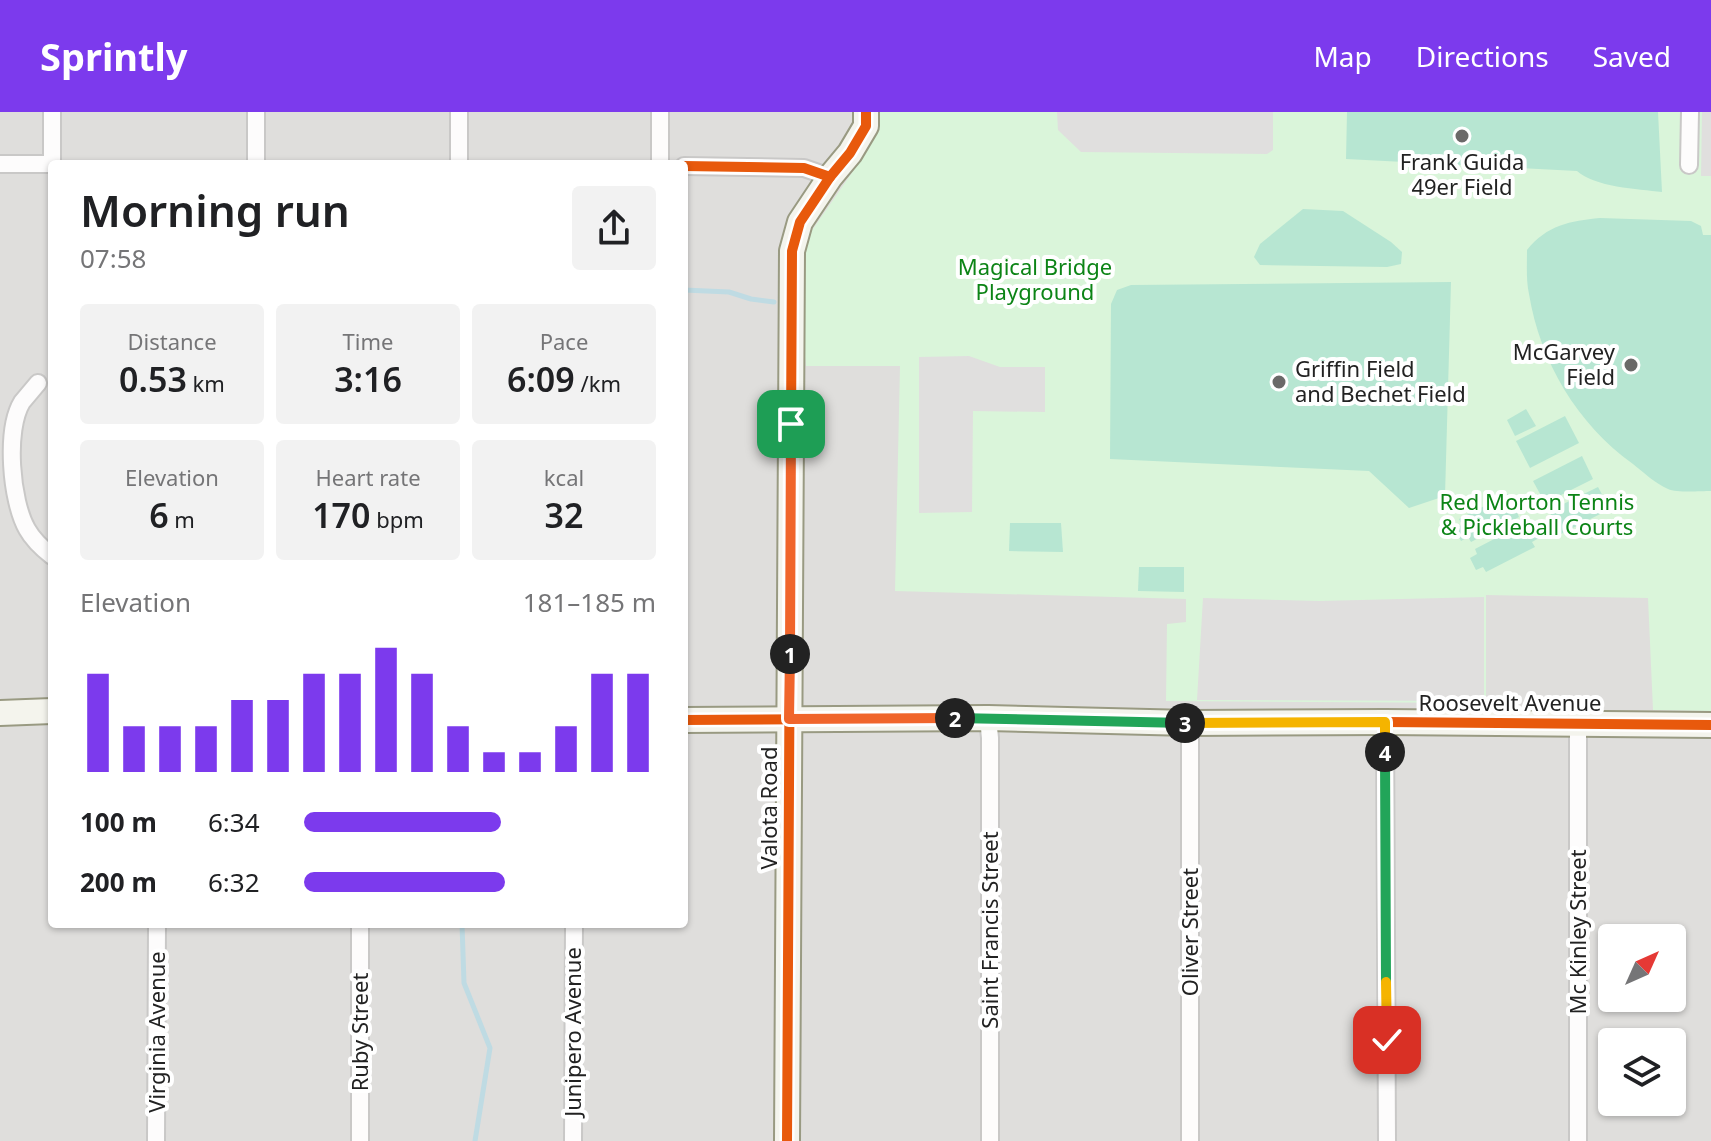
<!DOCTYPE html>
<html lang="en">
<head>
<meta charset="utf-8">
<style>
  :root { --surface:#fff; --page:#f2f2f2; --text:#202124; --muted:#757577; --accent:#7c3aed }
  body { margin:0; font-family:"Noto Sans",sans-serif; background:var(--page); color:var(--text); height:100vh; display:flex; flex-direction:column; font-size:30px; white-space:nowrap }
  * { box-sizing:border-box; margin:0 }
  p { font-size:26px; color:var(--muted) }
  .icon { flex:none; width:44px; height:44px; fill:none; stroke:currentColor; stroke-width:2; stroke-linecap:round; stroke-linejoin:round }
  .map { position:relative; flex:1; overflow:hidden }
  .side { position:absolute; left:48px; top:48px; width:640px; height:768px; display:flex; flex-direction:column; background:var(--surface); border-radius:8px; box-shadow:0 2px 6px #0004 }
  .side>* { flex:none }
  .needle { width:52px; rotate:45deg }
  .buttons { position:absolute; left:1598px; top:812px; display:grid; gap:16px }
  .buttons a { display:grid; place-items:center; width:88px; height:88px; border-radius:8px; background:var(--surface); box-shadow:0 2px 6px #0004; font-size:40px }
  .pin { position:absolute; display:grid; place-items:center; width:68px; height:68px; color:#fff; margin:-34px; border-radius:16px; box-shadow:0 4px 12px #0006 }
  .km { position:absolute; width:40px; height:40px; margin:-20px; border-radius:50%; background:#222; color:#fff; font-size:22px; line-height:40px; text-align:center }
  .round { display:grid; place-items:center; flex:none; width:84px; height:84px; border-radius:8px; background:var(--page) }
  .head { display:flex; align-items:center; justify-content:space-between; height:136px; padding:0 32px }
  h1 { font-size:44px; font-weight:600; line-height:60px }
  .stats { display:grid; grid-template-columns:repeat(3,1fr); gap:12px; height:136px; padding:8px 32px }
  .stats div { display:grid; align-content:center; border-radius:8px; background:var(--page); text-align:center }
  .stats b { font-size:34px; font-weight:600 }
  .stats small { font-size:22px; font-weight:400 }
  .stats p { font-size:22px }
  .chart { height:224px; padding:16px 32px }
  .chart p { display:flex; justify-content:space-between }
  .chart svg { width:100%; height:144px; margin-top:8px; stroke:var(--accent); stroke-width:6 }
  ul { padding:0 32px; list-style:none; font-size:26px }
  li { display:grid; grid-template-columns:128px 96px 1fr; align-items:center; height:60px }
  li i { height:20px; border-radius:10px; background:var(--accent) }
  header { display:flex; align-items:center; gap:48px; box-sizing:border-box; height:112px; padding:0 40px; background:var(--accent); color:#fff }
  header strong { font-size:38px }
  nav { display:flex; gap:44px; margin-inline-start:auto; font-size:28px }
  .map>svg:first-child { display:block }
  .residential { fill:#dfdedc; fill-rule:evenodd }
  .park { fill:#daf5da }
  .pitch { fill:#b7e6d2 }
  .parking { fill:#e0dfde }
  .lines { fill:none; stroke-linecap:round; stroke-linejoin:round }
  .stream { stroke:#bfdbe3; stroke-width:5 }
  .street-casing { stroke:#c9c8c7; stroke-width:20 }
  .secondary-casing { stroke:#999a82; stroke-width:28 }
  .street { stroke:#fdfcfc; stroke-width:16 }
  .secondary { stroke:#f4f4ed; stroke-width:24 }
  .cycleway-casing { stroke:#fff; stroke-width:15 }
  .cycleway { stroke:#e8590c; stroke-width:10 }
  .split-1-casing { stroke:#fff; stroke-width:16 }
  .split-2-casing { stroke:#fff; stroke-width:16 }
  .split-3-casing { stroke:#fff; stroke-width:16 }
  .split-4-casing { stroke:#fff; stroke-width:16 }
  .split-5-casing { stroke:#fff; stroke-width:16 }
  .split-6-casing { stroke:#fff; stroke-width:16 }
  .split-1 { stroke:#f0652b; stroke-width:10 }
  .split-2 { stroke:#f0652b; stroke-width:10 }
  .split-3 { stroke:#22a559; stroke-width:10 }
  .split-4 { stroke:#f5b400; stroke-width:10 }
  .split-5 { stroke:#22a559; stroke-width:10 }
  .split-6 { stroke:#f5b400; stroke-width:10 }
  .poi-dot { fill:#6a6968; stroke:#fff; stroke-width:3 }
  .labels { text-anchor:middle; stroke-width:8; stroke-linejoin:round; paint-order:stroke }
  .poi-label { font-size:22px; fill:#222; stroke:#fff }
  .park-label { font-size:22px; fill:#0c8416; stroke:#fff }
  .street-label { font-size:22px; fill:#222; stroke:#fff }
</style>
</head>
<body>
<header>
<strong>Sprintly</strong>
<nav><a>Map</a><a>Directions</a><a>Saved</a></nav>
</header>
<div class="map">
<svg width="1711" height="1029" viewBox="0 0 1711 1029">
  <rect width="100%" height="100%" fill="#f0eeeb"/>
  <path class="residential" d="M0,0H1711V1029H0ZM52,52H684V812H52ZM1612,826H1672V886H1612ZM1612,930H1672V990H1612Z"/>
  <path class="park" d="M879,0H1711V599L1653,598L1648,486L1486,483V591L1166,589L1167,512L1186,510V487L895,479L900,254H806L803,226L806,127L858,52L879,6Z"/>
  <g class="pitch">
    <path d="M1347,0H1658L1662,80C1638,77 1594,75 1577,59L1346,47Z"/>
    <path d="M1303,97L1343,99L1391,130L1402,140L1401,152L1387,155L1260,153L1254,145L1260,132Z"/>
    <path d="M1600,106L1691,109L1701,114L1703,123H1711V379C1700,379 1677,381 1668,377C1656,372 1643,360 1633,352C1577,312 1540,249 1529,182C1526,168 1527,153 1527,138C1547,113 1570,109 1600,106Z"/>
    <path d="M1451,170L1445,384L1409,396L1369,359L1110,347L1111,192L1117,178L1131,173Z"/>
    <path d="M1526,297L1536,314L1515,324L1507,308Z"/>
    <path d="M1565,304L1579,331L1530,356L1516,329Z"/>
    <path d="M1582,344L1593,367L1545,391L1533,369Z"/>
    <path d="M1598,375L1610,397L1561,422L1549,399Z"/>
    <path d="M1508,382L1511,387L1518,384L1524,396L1517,400L1519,405L1471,430L1468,425L1461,429L1454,416L1462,413L1459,407Z"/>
    <path d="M1010,411H1061L1063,440L1009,439Z"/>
    <path d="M1523,412L1526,417L1533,413L1539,426L1532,430L1535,435L1486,460L1483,455L1476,458L1470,446L1477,442L1475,437Z"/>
    <path d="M1139,455H1184V480L1138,479Z"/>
  </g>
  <g class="parking">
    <path d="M1057,0H1273V38L1267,42L1081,40L1058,18Z"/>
    <path d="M1702,0H1711V64H1701Z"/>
    <path d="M969,244L1000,255H1045V300L973,299L972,400L919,401V245Z"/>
    <path d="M1484,485V589L1197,588L1203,486L1319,489Z"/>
  </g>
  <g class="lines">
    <g class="stream">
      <path d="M684,178L729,180L751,187L774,190"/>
      <path d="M462,812L464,871L490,936L475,1029"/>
    </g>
    <defs>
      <g id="street">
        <path d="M459,0V52"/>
        <path d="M0,52H52V0"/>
        <path d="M256,52V0"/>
        <path d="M660,52V0"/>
        <path d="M1689,53L1690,0"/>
        <path d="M684,54L804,56L830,65"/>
        <path d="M38,271C33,277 27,284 22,290C5,318 11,389 27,417C32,426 43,437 52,444"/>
        <path d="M988,606L990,626V1029"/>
        <path d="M1385,610L1387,1029"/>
        <path d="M156,1029L157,812"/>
        <path d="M360,1029V812"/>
        <path d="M573,1029L574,812"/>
        <path d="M1190,1029V611"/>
        <path d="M1578,1029V611"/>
      </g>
      <g id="secondary">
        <path d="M0,601L52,599"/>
        <path d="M684,608L988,606L1190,611L1385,610L1711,613"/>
        <path d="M787,1029L792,139L800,110L830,65L850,41L866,14V0"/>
      </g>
    </defs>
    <use href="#street" class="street-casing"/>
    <use href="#secondary" class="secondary-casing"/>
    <use href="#street" class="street"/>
    <use href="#secondary" class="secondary"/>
    <defs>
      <g id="cycleway">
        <path d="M684,54L804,56L830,65"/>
        <path d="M684,608L988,606L1190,611L1385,610L1711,613"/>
        <path d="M787,1029L792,139L800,110L830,65L850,41L866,14V0"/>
      </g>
    </defs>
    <use href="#cycleway" class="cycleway-casing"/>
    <use href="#cycleway" class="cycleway"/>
  </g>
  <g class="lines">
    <defs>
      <path id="split-1" d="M790,542L791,312"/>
      <path id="split-2" d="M790,542L789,607L955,606"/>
      <path id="split-3" d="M955,606L1185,611"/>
      <path id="split-4" d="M1185,611L1385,610V640"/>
      <path id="split-5" d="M1385,640L1386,870"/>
      <path id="split-6" d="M1386,870L1387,928"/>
    </defs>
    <use href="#split-1" class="split-1-casing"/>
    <use href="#split-2" class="split-2-casing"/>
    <use href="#split-3" class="split-3-casing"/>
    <use href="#split-4" class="split-4-casing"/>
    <use href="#split-5" class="split-5-casing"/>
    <use href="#split-6" class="split-6-casing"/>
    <use href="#split-1" class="split-1"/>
    <use href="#split-2" class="split-2"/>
    <use href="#split-3" class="split-3"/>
    <use href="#split-4" class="split-4"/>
    <use href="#split-5" class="split-5"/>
    <use href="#split-6" class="split-6"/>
  </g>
  <g class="poi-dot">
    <circle cx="1462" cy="24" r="8"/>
    <circle cx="1631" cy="253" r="8"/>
    <circle cx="1279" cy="270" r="8"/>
  </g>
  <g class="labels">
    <g class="poi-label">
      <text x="1462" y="58">Frank Guida<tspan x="1462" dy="25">49er Field</tspan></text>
      <text x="1615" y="248" text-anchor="end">McGarvey<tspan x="1615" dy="25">Field</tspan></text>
      <text x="1295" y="265" text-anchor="start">Griffin Field<tspan x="1295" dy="25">and Bechet Field</tspan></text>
    </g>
    <g class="park-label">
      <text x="1035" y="163">Magical Bridge<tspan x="1035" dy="25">Playground</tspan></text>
      <text x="1537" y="398">Red Morton Tennis<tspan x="1537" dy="25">&amp; Pickleball Courts</tspan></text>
    </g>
    <g class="street-label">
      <text x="1510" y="599">Roosevelt Avenue</text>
      <text transform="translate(769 696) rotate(-90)" y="8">Valota Road</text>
      <text transform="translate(990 818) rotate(-90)" y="8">Saint Francis Street</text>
      <text transform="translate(1190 820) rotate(-90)" y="8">Oliver Street</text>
      <text transform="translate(1578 820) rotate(-90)" y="8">Mc Kinley Street</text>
      <text transform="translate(157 920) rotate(-90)" y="8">Virginia Avenue</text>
      <text transform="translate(360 920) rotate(-90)" y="8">Ruby Street</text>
      <text transform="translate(573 920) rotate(-90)" y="8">Junipero Avenue</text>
    </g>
  </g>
</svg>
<div class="buttons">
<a><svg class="needle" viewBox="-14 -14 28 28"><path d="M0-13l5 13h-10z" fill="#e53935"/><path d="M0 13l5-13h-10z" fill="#757577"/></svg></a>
<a><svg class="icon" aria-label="layers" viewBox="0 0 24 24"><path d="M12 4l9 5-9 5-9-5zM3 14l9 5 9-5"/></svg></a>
</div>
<div class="pin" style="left:791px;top:312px;background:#1e9e55"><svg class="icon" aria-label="arrive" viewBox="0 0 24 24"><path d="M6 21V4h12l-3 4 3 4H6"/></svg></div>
<div class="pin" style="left:1387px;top:928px;background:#d93025"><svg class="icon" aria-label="check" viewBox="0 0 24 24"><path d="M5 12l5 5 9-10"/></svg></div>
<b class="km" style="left:790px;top:542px">1</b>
<b class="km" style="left:955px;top:606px">2</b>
<b class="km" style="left:1185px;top:611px">3</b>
<b class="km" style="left:1385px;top:640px">4</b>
<section class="side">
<div class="head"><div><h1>Morning run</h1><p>07:58</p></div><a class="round"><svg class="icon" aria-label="share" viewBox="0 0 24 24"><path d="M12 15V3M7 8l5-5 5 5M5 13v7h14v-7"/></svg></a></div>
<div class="stats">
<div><p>Distance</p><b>0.53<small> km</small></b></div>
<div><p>Time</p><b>3:16</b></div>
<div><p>Pace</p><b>6:09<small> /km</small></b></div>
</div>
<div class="stats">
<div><p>Elevation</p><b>6<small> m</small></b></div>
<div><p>Heart rate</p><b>170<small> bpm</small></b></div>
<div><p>kcal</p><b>32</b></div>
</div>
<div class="chart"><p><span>Elevation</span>181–185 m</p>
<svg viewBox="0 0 160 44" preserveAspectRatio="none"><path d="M5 44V14M15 44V30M25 44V30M35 44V30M45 44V22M55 44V22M65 44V14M75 44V14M85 44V6M95 44V14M105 44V30M115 44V38M125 44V38M135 44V30M145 44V14M155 44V14"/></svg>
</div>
<ul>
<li><b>100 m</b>6:34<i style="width:56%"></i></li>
<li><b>200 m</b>6:32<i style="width:57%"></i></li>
</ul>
</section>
</div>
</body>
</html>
